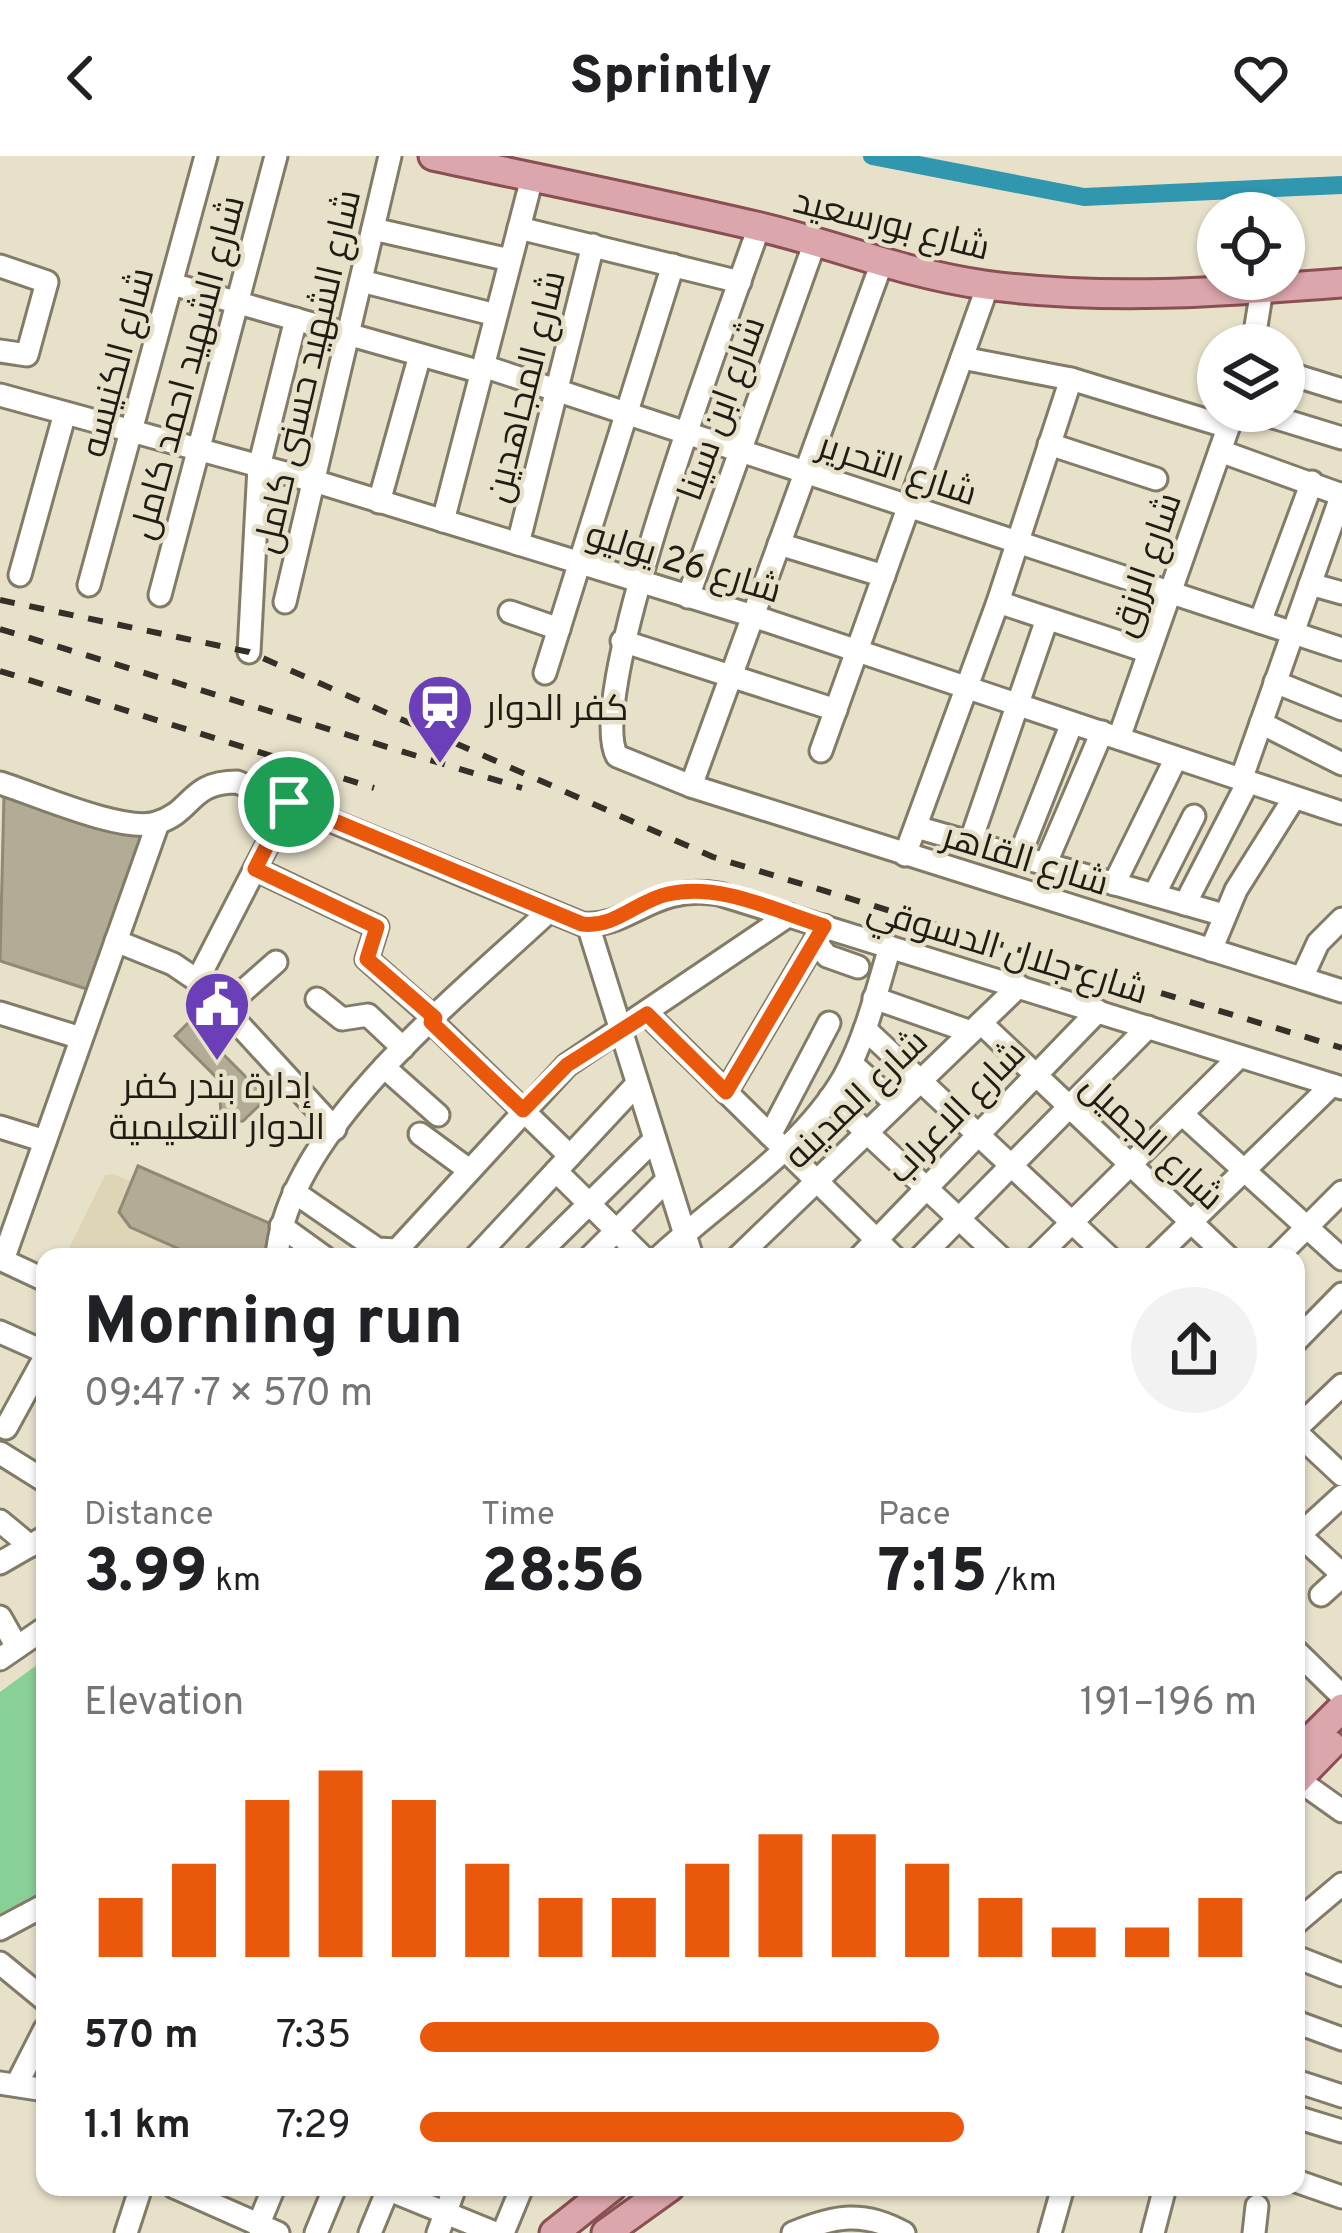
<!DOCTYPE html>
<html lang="en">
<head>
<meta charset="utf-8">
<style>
  :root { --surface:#fff; --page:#f2f2f2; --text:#202124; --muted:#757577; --accent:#ea580c }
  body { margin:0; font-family:Overpass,Cairo,sans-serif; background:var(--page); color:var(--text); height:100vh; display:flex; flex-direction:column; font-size:45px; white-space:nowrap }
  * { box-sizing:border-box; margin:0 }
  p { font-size:39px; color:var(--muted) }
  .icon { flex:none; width:66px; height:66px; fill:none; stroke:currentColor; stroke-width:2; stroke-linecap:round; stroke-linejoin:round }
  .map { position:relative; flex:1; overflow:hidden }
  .details { position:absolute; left:36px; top:1092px; width:1269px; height:948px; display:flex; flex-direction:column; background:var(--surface); border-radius:24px; box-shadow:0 3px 9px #0004 }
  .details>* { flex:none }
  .tools { position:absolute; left:1197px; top:36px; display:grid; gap:24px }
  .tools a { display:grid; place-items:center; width:108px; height:108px; border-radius:50%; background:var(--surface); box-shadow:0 3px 9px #0004; font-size:60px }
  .pin { position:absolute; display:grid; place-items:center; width:102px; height:102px; color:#fff; margin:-51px; border:6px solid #fff; border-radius:50%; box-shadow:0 3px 12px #0007 }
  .round { display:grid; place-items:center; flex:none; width:126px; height:126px; border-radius:63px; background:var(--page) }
  .head { display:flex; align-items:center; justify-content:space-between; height:204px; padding:0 48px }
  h1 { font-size:66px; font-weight:800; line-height:90px }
  .metrics { display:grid; grid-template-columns:repeat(3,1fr); gap:18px; height:204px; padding:12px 48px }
  .metrics div { display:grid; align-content:center }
  .metrics b { font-size:60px; font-weight:800 }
  .metrics small { font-size:33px; font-weight:400 }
  .metrics p { font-size:33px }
  .chart { height:336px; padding:24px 48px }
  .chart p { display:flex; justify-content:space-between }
  .chart svg { width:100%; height:216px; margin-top:12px; stroke:var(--accent); stroke-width:6 }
  ul { padding:0 48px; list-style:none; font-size:39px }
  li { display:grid; grid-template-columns:192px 144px 1fr; align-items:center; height:90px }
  li i { height:30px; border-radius:15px; background:var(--accent) }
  header { display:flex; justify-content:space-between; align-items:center; height:156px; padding:0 48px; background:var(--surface); font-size:54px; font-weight:800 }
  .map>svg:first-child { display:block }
  .built { fill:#ded4b6 }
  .green { fill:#89d096 }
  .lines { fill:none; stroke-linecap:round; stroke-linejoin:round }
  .canal { stroke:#3097af; stroke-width:18 }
  .building { fill:#b2ab95; stroke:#908974; stroke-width:3 }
  .minor-casing { stroke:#827b66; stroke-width:27 }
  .major-casing { stroke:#8a4f52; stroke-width:33 }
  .minor { stroke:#fff; stroke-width:21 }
  .major { stroke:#dba6ac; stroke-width:27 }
  .rail { stroke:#343027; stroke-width:6; stroke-dasharray:15 15; stroke-linecap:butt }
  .route-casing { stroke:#fff; stroke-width:24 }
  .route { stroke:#ea580c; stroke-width:15 }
  .labels { text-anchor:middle; stroke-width:9; stroke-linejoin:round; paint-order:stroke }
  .street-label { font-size:36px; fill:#1f1c14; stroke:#e8e1ca }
  .poi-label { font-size:36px; fill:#1f1c14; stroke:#e8e1ca; text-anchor:start }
</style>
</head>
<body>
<header><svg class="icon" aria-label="back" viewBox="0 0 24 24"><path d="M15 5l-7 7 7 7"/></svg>Sprintly<svg class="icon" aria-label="heart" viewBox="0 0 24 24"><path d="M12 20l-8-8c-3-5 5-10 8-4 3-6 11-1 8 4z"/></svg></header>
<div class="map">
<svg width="1342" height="2077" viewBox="0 0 1342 2077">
  <rect width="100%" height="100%" fill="#e8e1ca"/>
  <path class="built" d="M114,1018L130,1025L118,1054L126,1069L197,1101H65L105,1019Z"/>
  <path class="green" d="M45,1503V1741L0,1765V1536Z"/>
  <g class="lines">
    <path class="canal" d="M872,0L1084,41L1342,29"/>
  </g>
  <g class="building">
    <path d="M4,638L144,682L93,835L0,805Z"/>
    <path d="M190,865L267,942L243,965L229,966L221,958L220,943L229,934L175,880Z"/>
    <path d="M138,1010L276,1070L268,1101H197L130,1071L119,1056Z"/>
  </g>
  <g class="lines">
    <defs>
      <g id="minor">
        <path d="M759,71C730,155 583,538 617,600L691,630L1342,835"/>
        <path d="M519,72L740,126"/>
        <path d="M373,73L510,104"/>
        <path d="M0,110L47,126L27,199L0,195"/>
        <path d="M361,125L496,159"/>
        <path d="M172,128L481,216"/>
        <path d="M1253,189L1262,133"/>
        <path d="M962,202L1071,223L1228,271"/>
        <path d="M483,210L1342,493"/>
        <path d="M1284,216L1342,234"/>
        <path d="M0,239L314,325L753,460L1342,657"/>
        <path d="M1254,255L1342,282"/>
        <path d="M1049,288L1156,323"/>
        <path d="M1220,295L1342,339"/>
        <path d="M379,346L420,199"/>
        <path d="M443,365L532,22"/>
        <path d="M518,388L593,89"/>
        <path d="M779,388L884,420"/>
        <path d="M20,419L65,257"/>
        <path d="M1310,428L1342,437"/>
        <path d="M89,429L206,0"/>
        <path d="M160,439L276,0"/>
        <path d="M688,441L815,86"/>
        <path d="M285,446L390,0"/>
        <path d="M998,446L1149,496"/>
        <path d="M510,456L559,473"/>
        <path d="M1260,466L1312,326"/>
        <path d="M622,485L836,554"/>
        <path d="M249,496L259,311L296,163"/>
        <path d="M545,517L673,109"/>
        <path d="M1275,526L1342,553"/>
        <path d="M1261,567L1342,608"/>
        <path d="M1119,582L1234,255"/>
        <path d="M821,595L988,129"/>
        <path d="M1241,624L1342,338"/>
        <path d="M0,627C35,638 123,677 156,667C194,656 188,626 237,626L582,768C630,773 651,727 719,738L1342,932"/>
        <path d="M691,630L881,109"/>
        <path d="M916,671L1224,759"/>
        <path d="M970,687L1047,463"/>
        <path d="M905,699L998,446L1071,223"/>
        <path d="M1019,701L1072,567"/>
        <path d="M1045,709L1102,576"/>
        <path d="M255,713L377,771L367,803L435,863"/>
        <path d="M1114,728L1176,602"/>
        <path d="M1154,739L1194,660"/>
        <path d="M1185,748L1248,626"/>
        <path d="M588,769L692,1101"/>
        <path d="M116,785L173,808L201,827L335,973"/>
        <path d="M815,785L827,800L858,811"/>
        <path d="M1211,794L1236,734L1294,642"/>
        <path d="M1302,822L1318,787L1342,763"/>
        <path d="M197,825L289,647"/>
        <path d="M874,842L971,876"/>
        <path d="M317,843L342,863L368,859L403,892"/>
        <path d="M225,851L276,806"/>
        <path d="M0,857L81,882"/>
        <path d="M647,858L894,1101"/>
        <path d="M432,866L570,1000"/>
        <path d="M981,867L1228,1101"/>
        <path d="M865,873L1109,1101"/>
        <path d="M851,907L896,948"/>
        <path d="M384,911L438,959"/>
        <path d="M726,936L824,770"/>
        <path d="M830,942L1000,1101"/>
        <path d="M1182,958L1342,1103"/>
        <path d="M0,971L45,985"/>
        <path d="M420,978L469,1014"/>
        <path d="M770,979L829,867"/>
        <path d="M556,1015L643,1101"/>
        <path d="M294,1036L377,1093L397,1094L567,909L789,759"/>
        <path d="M281,1070L324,1101"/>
        <path d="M277,1101C286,975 461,838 548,756"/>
        <path d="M476,1101L637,928"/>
        <path d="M535,1101L655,983"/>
        <path d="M590,1101L667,1024"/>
        <path d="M659,1101C720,1044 802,994 844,921C866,881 877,834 890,791"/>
        <path d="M738,1101L1019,830"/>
        <path d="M860,1101L1098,855"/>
        <path d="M921,1101L1148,871"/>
        <path d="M1037,1101L1239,901"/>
        <path d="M1155,1101L1332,929"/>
        <path d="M1277,1101L1342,1036"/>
        <path d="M0,1103L45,1124"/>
        <path d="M3,1104L158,667"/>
        <path d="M0,1176L45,1196"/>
        <path d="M1296,1185L1342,1138"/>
        <path d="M6,1272L45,1201"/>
        <path d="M1296,1273L1342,1229"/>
        <path d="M1296,1276L1342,1319"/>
        <path d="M0,1297L45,1325"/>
        <path d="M0,1365L30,1390"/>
        <path d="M1296,1376L1342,1418"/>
        <path d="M1296,1382L1342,1340"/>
        <path d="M0,1407L45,1381"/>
        <path d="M1321,1439L1342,1420"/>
        <path d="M0,1461L17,1491"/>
        <path d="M1296,1495L1342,1540"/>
        <path d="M0,1503L45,1472"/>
        <path d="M1297,1623L1342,1655"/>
        <path d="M1296,1767L1342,1728"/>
        <path d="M0,1773L45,1749"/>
        <path d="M1296,1801L1342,1819"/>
        <path d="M0,1807L45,1844"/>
        <path d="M1296,1866L1342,1883"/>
        <path d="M1296,1925L1342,1940"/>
        <path d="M18,1926L45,1873"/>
        <path d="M0,1927L45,1934"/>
        <path d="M1296,1961L1342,1975"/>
        <path d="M1296,2025L1342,2041"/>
        <path d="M174,2031L278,2077"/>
        <path d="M382,2031L495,2077"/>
        <path d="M258,2070L274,2031"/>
        <path d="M126,2077L141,2031"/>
        <path d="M316,2077L335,2031"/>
        <path d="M370,2077L389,2031"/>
        <path d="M438,2077L455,2031"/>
        <path d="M503,2077L522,2031"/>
        <path d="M793,2077C834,2060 863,2054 904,2077"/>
        <path d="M1050,2077L1063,2031"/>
        <path d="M1153,2077L1165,2031"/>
        <path d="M1254,2077L1257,2050"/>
      </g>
      <g id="major">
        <path d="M433,0C540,23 649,45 756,70C834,88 905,118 985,129C1104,145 1223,136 1342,127"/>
        <path d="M1296,1598L1342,1552"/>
        <path d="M1296,1625L1331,1589"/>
        <path d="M554,2077L612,2031"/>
        <path d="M606,2077L670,2031"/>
      </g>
    </defs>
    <use href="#minor" class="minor-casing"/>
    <use href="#major" class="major-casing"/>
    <use href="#minor" class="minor"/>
    <use href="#major" class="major"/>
    <g class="rail">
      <path d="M0,444L249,496L713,701L1342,892"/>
      <path d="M0,473L522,632"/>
      <path d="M0,515L374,632"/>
    </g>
  </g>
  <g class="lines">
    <defs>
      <path id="route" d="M289,646L582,768C616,772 636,745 668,738C719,726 776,755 824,770L726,936L647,858L567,909L523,954L431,866L435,862L367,803L377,771L255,713Z"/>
    </defs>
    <use href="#route" class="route-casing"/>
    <use href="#route" class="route"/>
  </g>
  <defs>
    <symbol id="station-pin" viewBox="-11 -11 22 30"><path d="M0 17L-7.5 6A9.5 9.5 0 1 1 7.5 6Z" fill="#6a3fb7" stroke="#e8e1ca"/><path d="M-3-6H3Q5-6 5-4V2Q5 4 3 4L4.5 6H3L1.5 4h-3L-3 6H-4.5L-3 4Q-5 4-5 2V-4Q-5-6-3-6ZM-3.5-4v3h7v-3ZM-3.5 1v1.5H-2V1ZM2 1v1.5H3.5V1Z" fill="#fff"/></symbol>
    <symbol id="civic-pin" viewBox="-11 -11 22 30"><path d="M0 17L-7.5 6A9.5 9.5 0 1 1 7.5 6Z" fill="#6a3fb7" stroke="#e8e1ca"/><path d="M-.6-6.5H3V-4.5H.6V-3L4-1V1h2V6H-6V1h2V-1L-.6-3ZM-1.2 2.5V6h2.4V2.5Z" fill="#fff"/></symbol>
  </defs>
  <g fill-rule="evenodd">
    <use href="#station-pin" x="402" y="513" width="76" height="104"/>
    <use href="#civic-pin" x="179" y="810" width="76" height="104"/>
  </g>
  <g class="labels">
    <g class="street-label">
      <text transform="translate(892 67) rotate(14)" y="13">شارع بورسعيد</text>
      <text transform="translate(116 206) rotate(-75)" y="13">شارع الكنيسه</text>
      <text transform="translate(186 211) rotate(-75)" y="13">شارع الشهيد احمد كامل</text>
      <text transform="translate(306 215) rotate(-77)" y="13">شارع الشهيد حسنى كامل</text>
      <text transform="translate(524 230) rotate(-76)" y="13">شارع المجاهدين</text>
      <text transform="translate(720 252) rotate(-70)" y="13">شارع ابن سينا</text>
      <text transform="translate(898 312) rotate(18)" y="13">شارع التحرير</text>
      <text transform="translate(684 405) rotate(17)" y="13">شارع 26 يوليو</text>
      <text transform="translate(1145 408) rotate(-71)" y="13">شارع الرزق</text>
      <text transform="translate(1026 702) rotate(17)" y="13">شارع القاهر</text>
      <text transform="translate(1008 793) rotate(17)" y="13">شارع جلال الدسوقي</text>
      <text transform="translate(855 942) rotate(-44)" y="13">شارع المدينه</text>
      <text transform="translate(955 955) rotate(-46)" y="13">شارع الاعراب</text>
      <text transform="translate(1153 985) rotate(43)" y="13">شارع الجميل</text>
    </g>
    <g class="poi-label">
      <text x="486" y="564">كفر الدوار</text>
      <text x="217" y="942" text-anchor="middle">إدارة بندر كفر<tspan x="217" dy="41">الدوار التعليمية</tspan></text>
    </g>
  </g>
</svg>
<div class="tools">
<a><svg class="icon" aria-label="locate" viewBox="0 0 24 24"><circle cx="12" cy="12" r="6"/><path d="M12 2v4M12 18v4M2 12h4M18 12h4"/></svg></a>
<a><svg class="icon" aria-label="layers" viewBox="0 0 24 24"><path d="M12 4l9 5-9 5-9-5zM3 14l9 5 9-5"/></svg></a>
</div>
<div class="pin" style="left:289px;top:646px;background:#1e9e55"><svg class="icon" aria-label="arrive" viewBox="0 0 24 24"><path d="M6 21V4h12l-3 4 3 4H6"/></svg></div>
<section class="details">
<div class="head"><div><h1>Morning run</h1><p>09:47 · 7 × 570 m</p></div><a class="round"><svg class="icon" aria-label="share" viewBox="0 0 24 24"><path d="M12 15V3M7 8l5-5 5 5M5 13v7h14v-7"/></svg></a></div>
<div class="metrics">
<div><p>Distance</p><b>3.99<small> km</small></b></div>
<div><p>Time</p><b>28:56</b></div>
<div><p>Pace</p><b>7:15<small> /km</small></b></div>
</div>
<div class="chart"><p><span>Elevation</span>191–196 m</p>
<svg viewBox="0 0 160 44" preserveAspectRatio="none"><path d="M5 44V32M15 44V25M25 44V12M35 44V6M45 44V12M55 44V25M65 44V32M75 44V32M85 44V25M95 44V19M105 44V19M115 44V25M125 44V32M135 44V38M145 44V38M155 44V32"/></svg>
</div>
<ul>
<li><b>570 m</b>7:35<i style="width:62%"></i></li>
<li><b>1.1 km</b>7:29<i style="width:65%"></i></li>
</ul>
</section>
</div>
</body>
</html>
